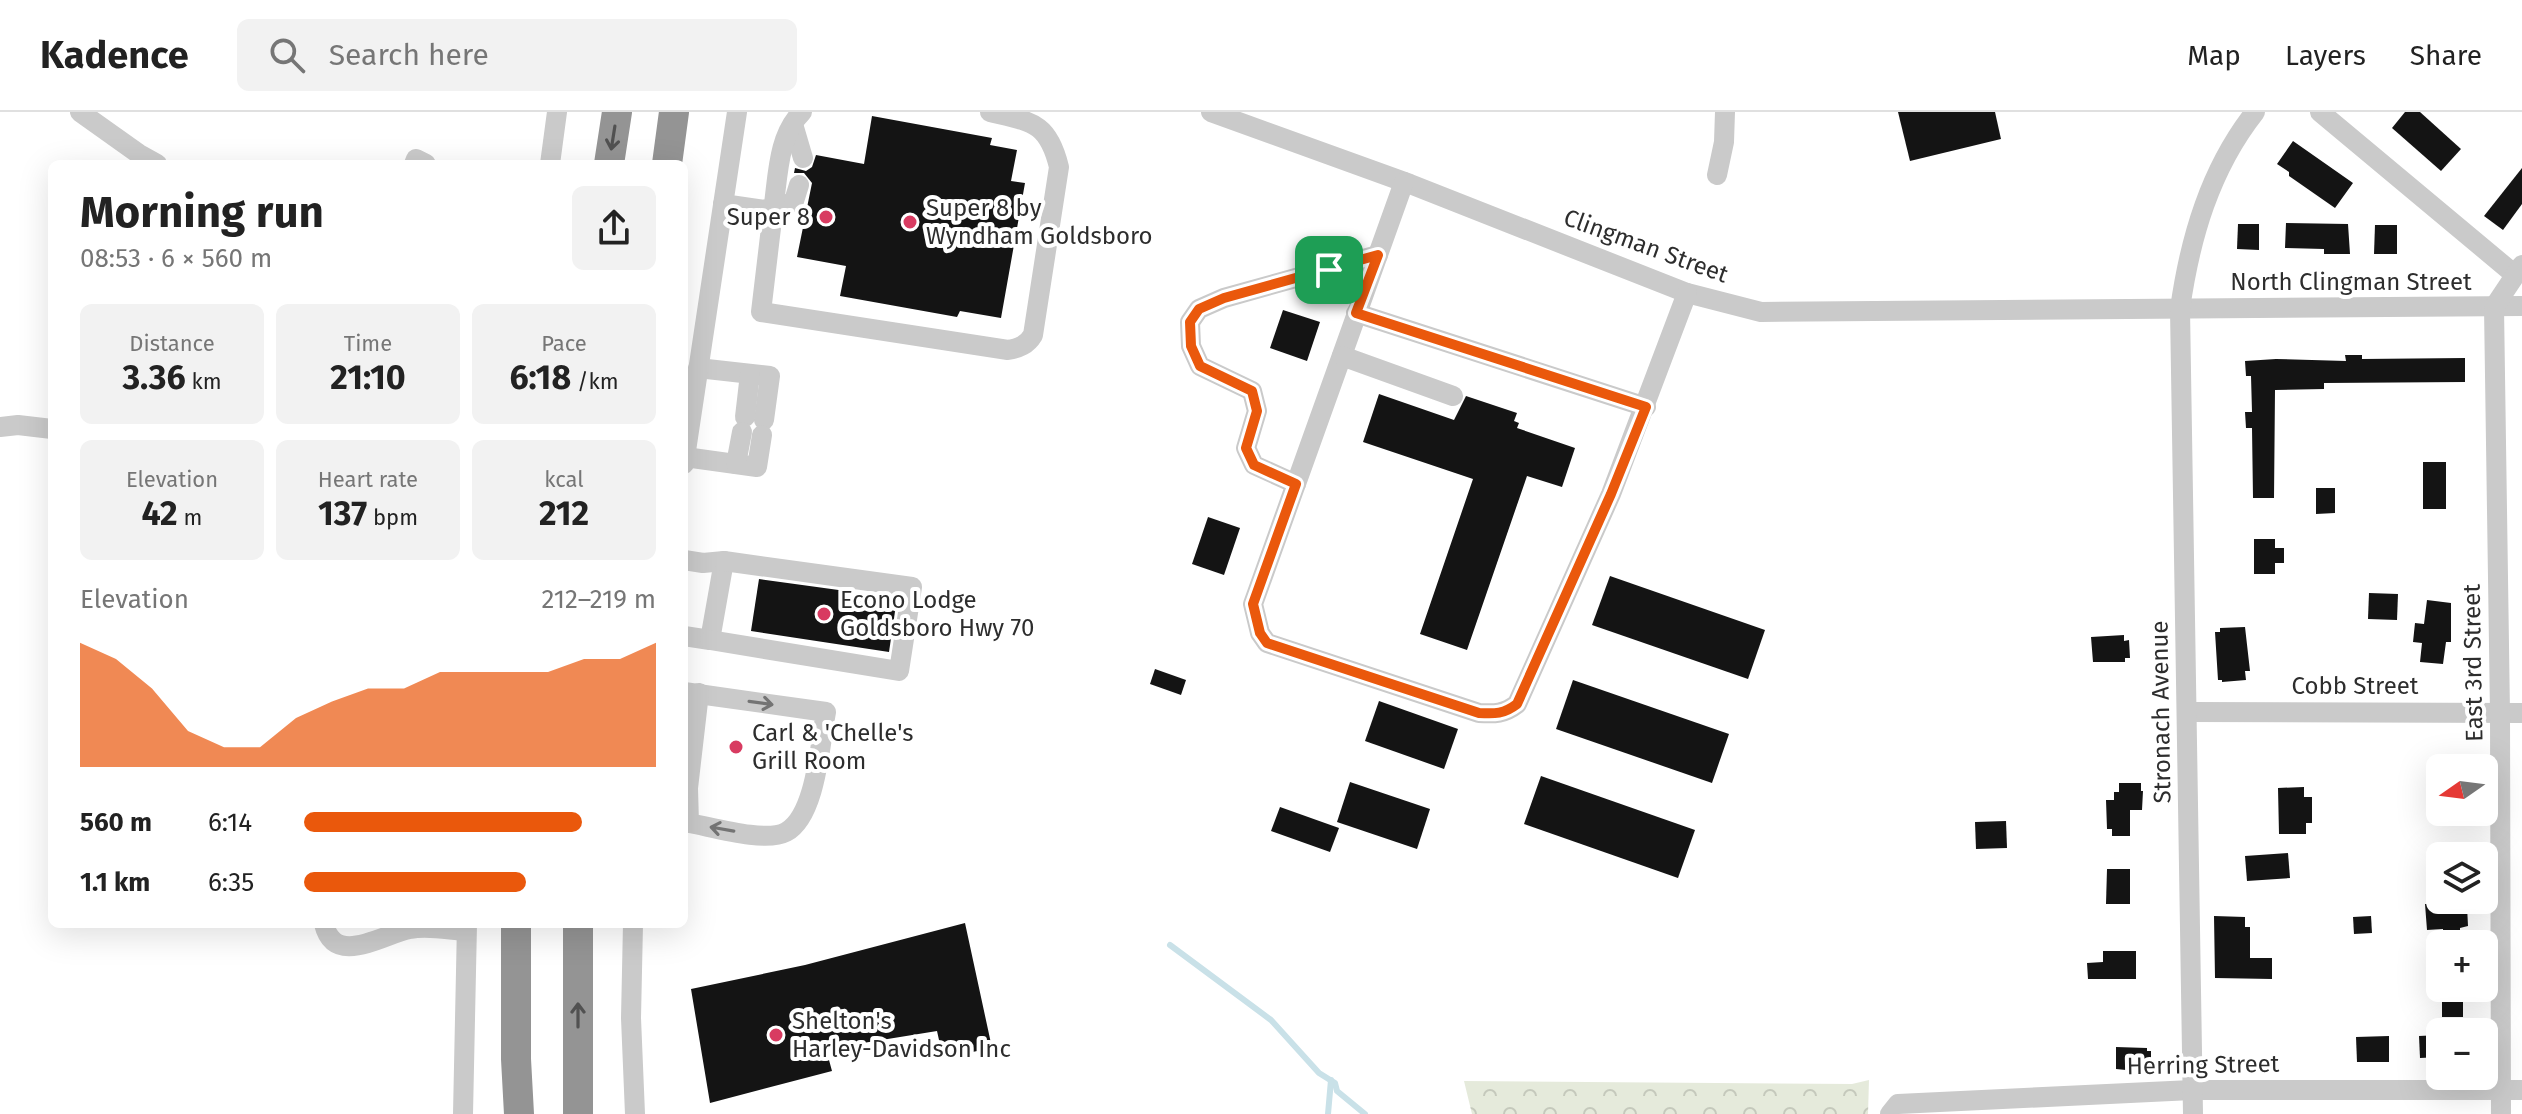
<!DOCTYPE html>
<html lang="en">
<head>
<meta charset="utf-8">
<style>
  :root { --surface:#fff; --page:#f2f2f2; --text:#222; --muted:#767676; --line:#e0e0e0; --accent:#ea580c }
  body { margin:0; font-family:"Fira Sans",sans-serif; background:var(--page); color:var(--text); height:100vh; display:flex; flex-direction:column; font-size:30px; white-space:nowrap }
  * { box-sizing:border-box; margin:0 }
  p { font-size:26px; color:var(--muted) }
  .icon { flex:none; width:44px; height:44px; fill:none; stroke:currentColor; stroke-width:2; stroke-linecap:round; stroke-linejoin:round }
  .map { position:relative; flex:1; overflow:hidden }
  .details { position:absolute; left:48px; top:48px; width:640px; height:768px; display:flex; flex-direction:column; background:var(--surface); border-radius:12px; box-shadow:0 8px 32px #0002 }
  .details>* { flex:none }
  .needle { width:52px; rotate:256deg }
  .fabs { position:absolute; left:2426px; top:642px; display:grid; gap:16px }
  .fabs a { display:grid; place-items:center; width:72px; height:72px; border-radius:12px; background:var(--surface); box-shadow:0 8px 32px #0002; font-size:40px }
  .pin { position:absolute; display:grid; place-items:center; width:68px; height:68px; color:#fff; margin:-34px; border-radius:16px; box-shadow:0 4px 12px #0006 }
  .round { display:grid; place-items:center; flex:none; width:84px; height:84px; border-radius:12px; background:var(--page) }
  .overview { display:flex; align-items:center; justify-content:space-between; height:136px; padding:0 32px }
  h1 { font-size:44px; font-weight:700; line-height:60px }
  .metrics { display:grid; grid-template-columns:repeat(3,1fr); gap:12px; height:136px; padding:8px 32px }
  .metrics div { display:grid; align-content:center; border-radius:12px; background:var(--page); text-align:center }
  .metrics b { font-size:34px; font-weight:700 }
  .metrics small { font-size:22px; font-weight:400 }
  .metrics p { font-size:22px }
  .chart { height:224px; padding:16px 32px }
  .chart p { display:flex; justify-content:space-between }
  .chart svg { width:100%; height:144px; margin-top:8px; fill:var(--accent); opacity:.7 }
  ul { padding:0 32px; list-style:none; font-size:26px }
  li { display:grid; grid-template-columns:128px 96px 1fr; align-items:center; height:60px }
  li i { height:20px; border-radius:10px; background:var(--accent) }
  header { display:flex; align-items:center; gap:48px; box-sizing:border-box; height:112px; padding:0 40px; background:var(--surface); border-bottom:2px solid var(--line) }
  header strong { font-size:38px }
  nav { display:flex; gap:44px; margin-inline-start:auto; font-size:28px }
  .search { width:560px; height:72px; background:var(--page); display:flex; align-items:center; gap:20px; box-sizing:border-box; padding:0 28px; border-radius:12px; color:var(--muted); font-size:30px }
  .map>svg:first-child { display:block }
  .forest { fill:url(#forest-crowns) }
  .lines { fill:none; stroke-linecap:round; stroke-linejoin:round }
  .stream { stroke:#c9e1e8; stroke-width:6 }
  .building { fill:#141414 }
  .minor { stroke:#cacaca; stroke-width:20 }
  .highway { stroke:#949494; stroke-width:30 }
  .oneway { stroke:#515151 }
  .oneway2 { stroke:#747474 }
  .route-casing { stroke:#fff; stroke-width:16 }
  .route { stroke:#ea580c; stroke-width:10 }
  .poi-dot { fill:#d83b61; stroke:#fff; stroke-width:3 }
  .labels { text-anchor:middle; stroke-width:8; stroke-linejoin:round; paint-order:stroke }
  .poi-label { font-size:24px; fill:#2d2d2d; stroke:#fff; text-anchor:start }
  .street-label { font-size:24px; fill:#2d2d2d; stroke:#fff }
</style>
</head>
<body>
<header>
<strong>Kadence</strong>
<div class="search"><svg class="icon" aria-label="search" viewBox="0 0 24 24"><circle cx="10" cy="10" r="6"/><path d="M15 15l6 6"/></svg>Search here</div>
<nav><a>Map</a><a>Layers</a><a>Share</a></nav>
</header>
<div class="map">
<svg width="2522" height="1002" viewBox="0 0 2522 1002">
  <defs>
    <pattern id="forest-crowns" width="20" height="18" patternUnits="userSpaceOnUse" patternTransform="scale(2)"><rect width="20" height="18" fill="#e5eadb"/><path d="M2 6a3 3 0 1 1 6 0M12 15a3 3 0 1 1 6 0" fill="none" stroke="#c5c9bc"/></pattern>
  </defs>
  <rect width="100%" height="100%" fill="#fff"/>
  <path class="forest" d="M1869,968L1868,1002H1472L1464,969L1852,972Z"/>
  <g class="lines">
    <g class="stream">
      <path d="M1170,833L1271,908L1319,961L1335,971L1337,979L1365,1002"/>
      <path d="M1328,1002L1331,968"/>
    </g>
  </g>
  <g class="building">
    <path d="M1898,0H1995L2001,27L1910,49Z"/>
    <path d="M2405,0H2420L2461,37L2441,59L2392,16Z"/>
    <path d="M872,4L992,26L990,33L1017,38L1011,69L1025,71L1001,206L960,199L957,205L840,184L846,154L797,145L812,71L804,61H794L795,56L806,59L812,55L816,43L864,52Z"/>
    <path d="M2293,29L2353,71L2335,96L2289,64V60L2277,52Z"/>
    <path d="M2522,56V92L2503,118L2484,104Z"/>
    <path d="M2286,111L2348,112L2350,142H2324V137L2285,136Z"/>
    <path d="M2238,112H2259V138L2237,137Z"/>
    <path d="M2375,113H2397V142H2374Z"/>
    <path d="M1283,198L1320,210L1307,249L1270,236Z"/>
    <path d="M2345,243H2362V247L2465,246V270L2324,271V277L2275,278L2274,386H2253L2252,316H2246L2245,300H2252L2251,264H2246L2245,249L2276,247L2346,249Z"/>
    <path d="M1379,282L1454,308L1466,284L1517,301L1514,309L1519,311L1517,316L1575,336L1562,375L1527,364L1467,538L1420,522L1473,367L1363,330Z"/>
    <rect x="2423" y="350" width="23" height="47"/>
    <path d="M2316,376H2335V401L2316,402Z"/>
    <path d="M1208,405L1240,416L1224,463L1192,452Z"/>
    <path d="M2254,427H2275V436H2284V451H2275V462H2254Z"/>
    <path d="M1610,464L1765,518L1748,567L1592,513Z"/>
    <path d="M759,467L897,486L889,540L751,519Z"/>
    <path d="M2369,481L2398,482L2397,508L2368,507Z"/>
    <path d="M2427,488L2451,491V530H2446L2443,552L2420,550L2422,531L2413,530L2415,511L2424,512Z"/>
    <path d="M2245,515L2250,559H2245L2246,568L2222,570V568H2218L2215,520H2220V516Z"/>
    <path d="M2124,523V529L2129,528L2130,546H2125V550H2093L2091,525Z"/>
    <path d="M1155,557L1186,568L1181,583L1150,572Z"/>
    <path d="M1573,568L1729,622L1712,671L1556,617Z"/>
    <path d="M1379,589L1458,617L1444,657L1365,629Z"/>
    <path d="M1541,664L1695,718L1678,766L1524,712Z"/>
    <path d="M1350,670L1430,697L1417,737L1337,710Z"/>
    <path d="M2119,671H2141V679H2143L2142,698H2130V724H2112V717H2107L2106,688H2114V680H2119Z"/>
    <path d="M2304,675V685H2312V711H2306V722H2279L2278,676Z"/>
    <path d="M1280,695L1339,716L1330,740L1271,719Z"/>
    <path d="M2006,709L2007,736L1976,737L1975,710Z"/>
    <path d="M2288,741L2290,766L2247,769L2245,744Z"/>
    <path d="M2107,757H2130V792H2106Z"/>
    <path d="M2462,791V794H2467L2468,814L2460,816V832H2443V817L2427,818L2425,792Z"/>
    <path d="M2214,804L2245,805V815H2250V846H2272V867L2215,866Z"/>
    <path d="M2371,804L2372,821L2354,822L2353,805Z"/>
    <path d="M965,811L992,936L943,946L937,919L826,937L832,959L710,991L691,877L805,853Z"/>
    <path d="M2103,839H2136V867H2088L2087,851L2103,850Z"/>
    <rect x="2442" y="881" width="21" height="24"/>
    <path d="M2440,923V945L2420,946L2419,924Z"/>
    <path d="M2389,924V950H2357L2356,925Z"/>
    <path d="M2116,935L2147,936V939H2151V956H2146V960L2116,957Z"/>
  </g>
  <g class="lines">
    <g class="minor">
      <path d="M80,0L139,42L157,52"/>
      <path d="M1211,0L1410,72L1687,181L1761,200L2522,194"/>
      <path d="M2320,0L2514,162"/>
      <path d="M793,12L803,46"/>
      <path d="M414,52L416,47L426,52"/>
      <path d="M550,52L557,0"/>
      <path d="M1717,63L1724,30L1725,0"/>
      <path d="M1404,70L1253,492L1260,521L1267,531L1479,601C1495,602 1504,602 1517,592L1611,382L1687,181"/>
      <path d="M799,73L794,89L773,99L761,200L1008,238C1019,236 1027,233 1033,223L1059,55C1048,10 1032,10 990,0"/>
      <path d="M723,92L773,99C778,67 777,24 802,0"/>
      <path d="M1356,201L1646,295"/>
      <path d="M1342,244L1453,284"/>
      <path d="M698,256L770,264L764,308"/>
      <path d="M745,305L750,262"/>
      <path d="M0,315L18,313L52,317"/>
      <path d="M685,345L757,355L762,323"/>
      <path d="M684,352L737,0"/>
      <path d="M736,352L742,320"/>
      <path d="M1296,372L1254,353L1246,336L1257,299L1252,279L1200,254L1191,234L1190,210L1199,197L1224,186L1378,143"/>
      <path d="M684,448L703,451L724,449L710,528L684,524"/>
      <path d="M710,528L899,559L912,475L724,449"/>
      <path d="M684,580L826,600C820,631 816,704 786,720C765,731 712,715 689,711L688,676L684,675"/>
      <path d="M2188,600L2522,601"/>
      <path d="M688,676L699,581"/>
      <path d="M324,812C335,856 383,822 410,817C427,813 449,818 466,819"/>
      <path d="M633,812L631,906L635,1002"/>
      <path d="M463,1002L467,812"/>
      <path d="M1890,1002L1898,992L2192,978H2522"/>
      <path d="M2193,1002L2180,197C2190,126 2210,57 2255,0"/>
      <path d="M2501,1002L2500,601L2494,195L2522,153"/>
    </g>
    <g class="highway">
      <path d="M609,52L617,0"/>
      <path d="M667,52L674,0"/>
      <path d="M516,812V947L519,1002"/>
      <path d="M578,812V1002"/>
    </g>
  </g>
  <defs><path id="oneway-shaft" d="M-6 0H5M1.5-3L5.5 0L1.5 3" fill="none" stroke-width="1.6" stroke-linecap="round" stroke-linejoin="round" transform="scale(2)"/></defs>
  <g class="oneway">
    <use href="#oneway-shaft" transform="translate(613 26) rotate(99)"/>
    <use href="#oneway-shaft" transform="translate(578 903) rotate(-90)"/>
  </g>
  <g class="oneway2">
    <use href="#oneway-shaft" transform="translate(761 591) rotate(8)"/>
    <use href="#oneway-shaft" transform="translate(722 717) rotate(-170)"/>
  </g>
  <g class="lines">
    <defs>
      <path id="route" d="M1378,143L1356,201L1646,295L1611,382L1517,592C1504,602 1495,602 1479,601L1267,531L1260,521L1253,492L1296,372L1254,353L1246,336L1257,299L1252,279L1200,254L1191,234L1190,210L1199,197L1224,186Z"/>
    </defs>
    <use href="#route" class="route-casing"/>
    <use href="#route" class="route"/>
  </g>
  <g class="poi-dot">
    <circle cx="826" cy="105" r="8"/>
    <circle cx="910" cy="110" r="8"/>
    <circle cx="824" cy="502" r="8"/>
    <circle cx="736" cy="635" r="8"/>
    <circle cx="776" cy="923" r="8"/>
  </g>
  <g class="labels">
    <g class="poi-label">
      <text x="926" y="104">Super 8 by<tspan x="926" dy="28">Wyndham Goldsboro</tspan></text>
      <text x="810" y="113" text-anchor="end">Super 8</text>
      <text x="840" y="496">Econo Lodge<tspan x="840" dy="28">Goldsboro Hwy 70</tspan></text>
      <text x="752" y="629">Carl &amp; 'Chelle's<tspan x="752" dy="28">Grill Room</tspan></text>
      <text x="792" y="917">Shelton's<tspan x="792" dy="28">Harley-Davidson Inc</tspan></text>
    </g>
    <g class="street-label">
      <text transform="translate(1646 134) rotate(20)" y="8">Clingman Street</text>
      <text x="2351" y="178">North Clingman Street</text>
      <text transform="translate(2473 551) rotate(-91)" y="8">East 3rd Street</text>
      <text x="2355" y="582">Cobb Street</text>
      <text transform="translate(2161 600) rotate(-91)" y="8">Stronach Avenue</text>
      <text transform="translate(2203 953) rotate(-1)" y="8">Herring Street</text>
    </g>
  </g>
</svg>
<div class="fabs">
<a><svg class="needle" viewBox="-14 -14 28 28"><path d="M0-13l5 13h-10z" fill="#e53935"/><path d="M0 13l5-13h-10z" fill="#767676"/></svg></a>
<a><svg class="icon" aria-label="layers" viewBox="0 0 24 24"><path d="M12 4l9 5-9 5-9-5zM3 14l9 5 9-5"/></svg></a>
<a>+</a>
<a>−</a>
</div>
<div class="pin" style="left:1329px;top:158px;background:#1e9e55"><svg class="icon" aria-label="arrive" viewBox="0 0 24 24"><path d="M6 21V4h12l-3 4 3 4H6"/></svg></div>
<section class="details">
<div class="overview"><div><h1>Morning run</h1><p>08:53 · 6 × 560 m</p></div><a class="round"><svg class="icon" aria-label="share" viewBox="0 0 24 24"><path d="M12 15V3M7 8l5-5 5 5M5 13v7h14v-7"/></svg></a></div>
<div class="metrics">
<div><p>Distance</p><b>3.36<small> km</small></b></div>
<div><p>Time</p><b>21:10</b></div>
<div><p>Pace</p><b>6:18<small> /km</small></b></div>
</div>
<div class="metrics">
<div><p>Elevation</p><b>42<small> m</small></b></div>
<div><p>Heart rate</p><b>137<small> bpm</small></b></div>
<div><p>kcal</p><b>212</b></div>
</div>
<div class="chart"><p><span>Elevation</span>212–219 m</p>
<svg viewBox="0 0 160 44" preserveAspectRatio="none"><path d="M0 44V6L10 11L20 20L30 33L40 38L50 38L60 29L70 24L80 20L90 20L100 15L110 15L120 15L130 15L140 11L150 11L160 6V44z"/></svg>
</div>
<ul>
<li><b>560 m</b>6:14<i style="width:79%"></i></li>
<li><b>1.1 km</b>6:35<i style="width:63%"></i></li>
</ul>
</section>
</div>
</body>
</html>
